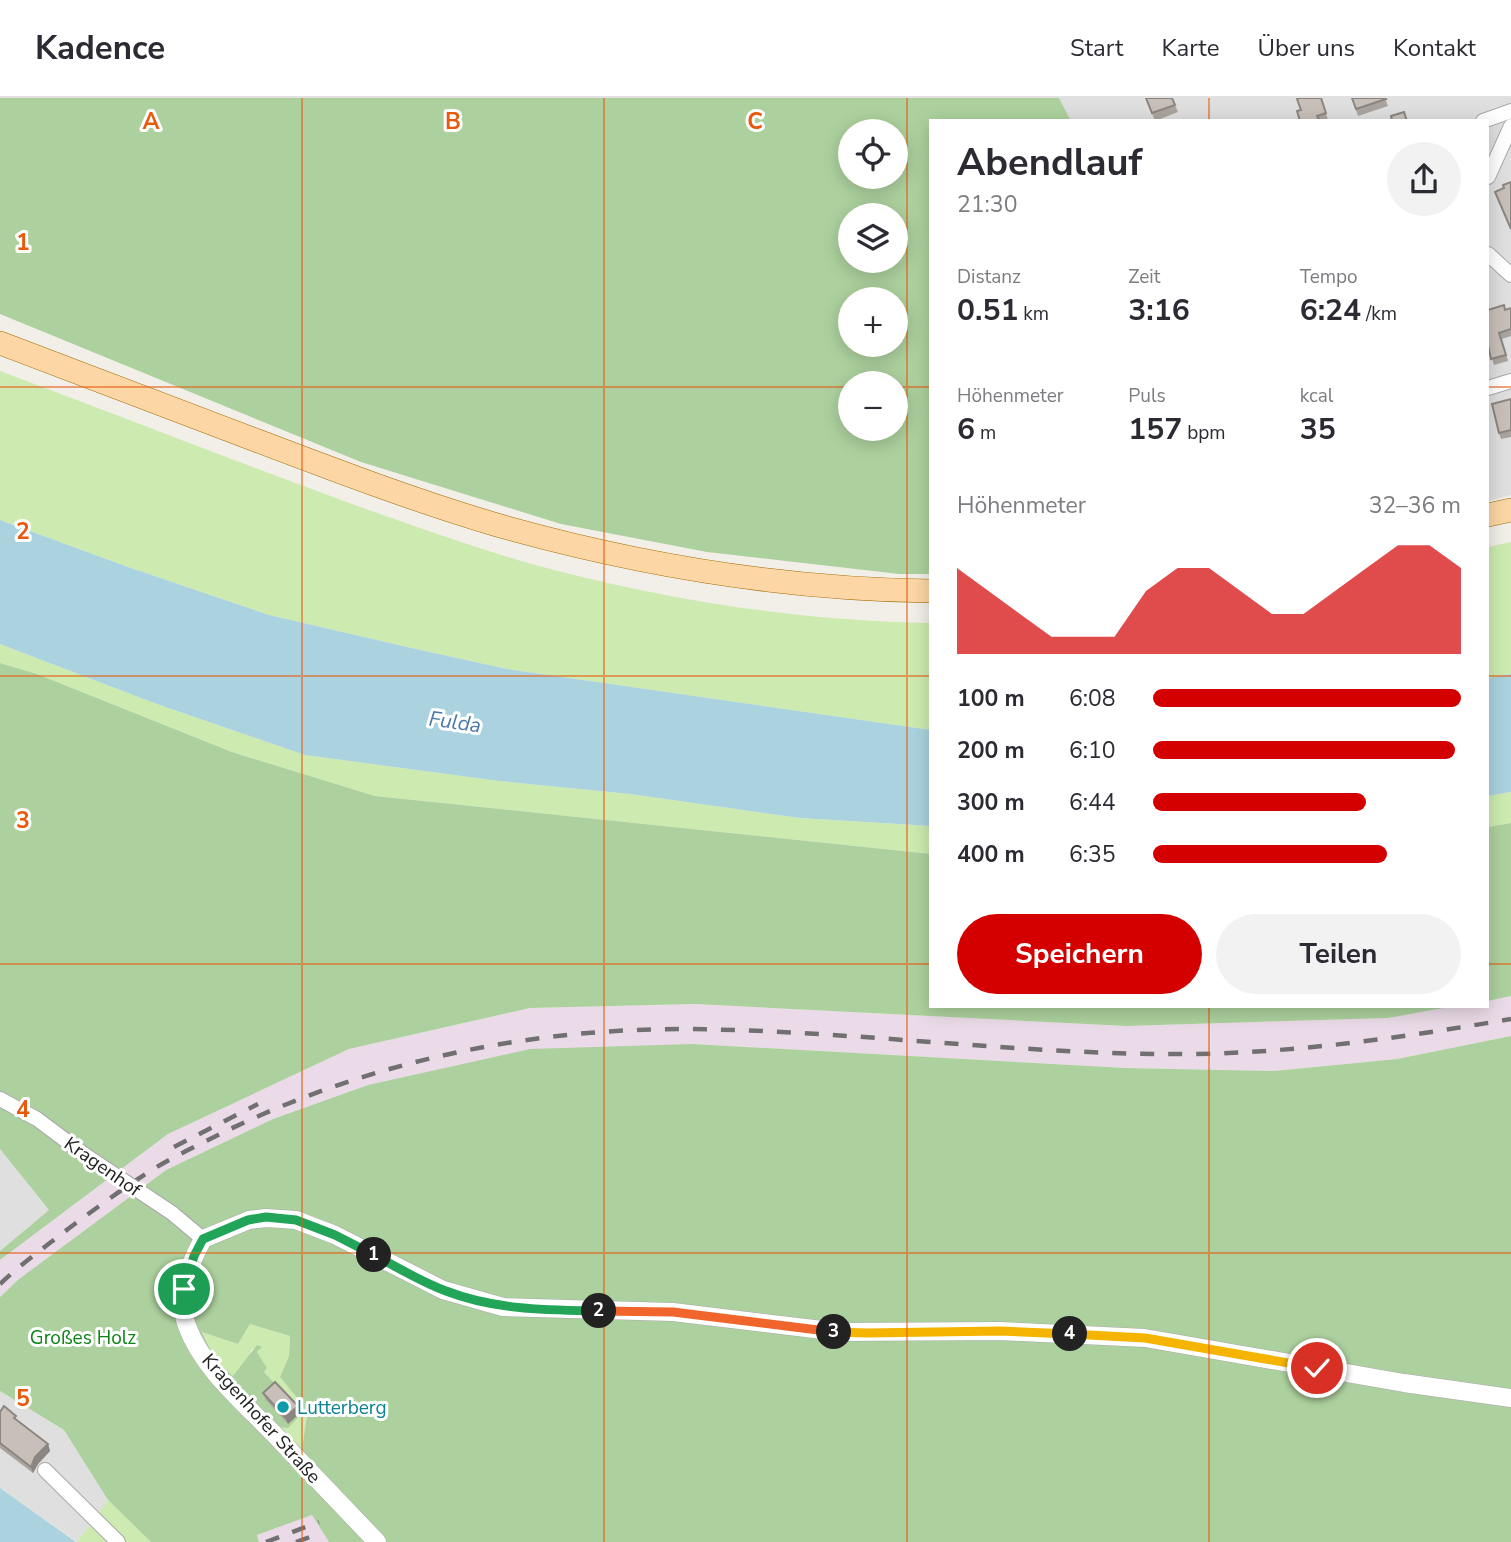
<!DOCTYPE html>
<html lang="de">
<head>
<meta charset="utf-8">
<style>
  :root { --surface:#fff; --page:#f2f2f3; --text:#2b2b33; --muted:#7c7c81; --line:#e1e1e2; --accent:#d40000 }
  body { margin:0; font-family:"Nunito Sans",sans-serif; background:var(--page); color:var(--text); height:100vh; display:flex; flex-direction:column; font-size:26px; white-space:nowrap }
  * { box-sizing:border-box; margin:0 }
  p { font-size:23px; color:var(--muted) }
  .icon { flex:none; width:38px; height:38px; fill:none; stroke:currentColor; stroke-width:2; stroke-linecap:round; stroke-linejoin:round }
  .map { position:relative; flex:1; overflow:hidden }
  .side { position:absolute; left:929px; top:21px; width:560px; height:889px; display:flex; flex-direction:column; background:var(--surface); border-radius:0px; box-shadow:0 4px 18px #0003 }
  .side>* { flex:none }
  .buttons { position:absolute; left:838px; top:21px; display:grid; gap:14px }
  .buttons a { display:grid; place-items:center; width:70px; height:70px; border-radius:50%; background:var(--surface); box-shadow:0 4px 18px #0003; font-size:35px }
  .pin { position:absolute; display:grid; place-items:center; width:60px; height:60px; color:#fff; margin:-30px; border:4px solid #fff; border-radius:50%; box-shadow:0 2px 7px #0007 }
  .km { position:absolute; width:35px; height:35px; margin:-18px; border-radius:50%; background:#222; color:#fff; font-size:19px; line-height:35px; text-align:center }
  .round { display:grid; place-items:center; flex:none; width:74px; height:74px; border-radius:37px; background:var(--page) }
  .head { display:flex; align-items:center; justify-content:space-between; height:119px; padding:0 28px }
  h1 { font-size:38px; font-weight:700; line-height:52px }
  .metrics { display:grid; grid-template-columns:repeat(3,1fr); gap:10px; height:119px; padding:7px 28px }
  .metrics div { display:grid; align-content:center }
  .metrics b { font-size:30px; font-weight:700 }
  .metrics small { font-size:19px; font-weight:400 }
  .metrics p { font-size:19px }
  .chart { height:196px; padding:14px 28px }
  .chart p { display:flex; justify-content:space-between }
  .chart svg { width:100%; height:126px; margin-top:7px; fill:var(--accent); opacity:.7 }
  .primary-button { display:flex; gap:14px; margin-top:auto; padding:14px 28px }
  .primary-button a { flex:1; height:80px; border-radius:42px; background:var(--accent); color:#fff; font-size:28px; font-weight:700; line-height:80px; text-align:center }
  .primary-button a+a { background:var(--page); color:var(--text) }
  ul { padding:0 28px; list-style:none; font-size:23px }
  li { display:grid; grid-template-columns:112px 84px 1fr; align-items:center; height:52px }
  li i { height:18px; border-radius:9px; background:var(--accent) }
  header { display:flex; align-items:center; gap:42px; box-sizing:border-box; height:98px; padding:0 35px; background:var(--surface); border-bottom:2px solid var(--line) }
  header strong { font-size:33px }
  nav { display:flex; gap:38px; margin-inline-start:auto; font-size:24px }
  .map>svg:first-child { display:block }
  .residential { fill:#e0dfdf }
  .industrial { fill:#ebdbe8 }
  .grass { fill:#cdebb0 }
  .forest { fill:#add19e; fill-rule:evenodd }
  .water { fill:#aad3df }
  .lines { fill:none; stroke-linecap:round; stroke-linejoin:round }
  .minor-casing { stroke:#a9a9a9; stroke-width:16 }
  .tertiary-casing { stroke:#a9a9a9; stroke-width:19 }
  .primary-casing { stroke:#a06b00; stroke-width:24 }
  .minor { stroke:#fff; stroke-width:14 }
  .tertiary { stroke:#fff; stroke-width:18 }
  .primary { stroke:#fcd6a4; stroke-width:23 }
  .rail { stroke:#707070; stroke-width:4.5; stroke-dasharray:14 14; stroke-linecap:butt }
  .minor-bridge-casing { stroke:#a9a9a9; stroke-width:16; stroke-linecap:butt }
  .minor-bridge { stroke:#fff; stroke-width:14 }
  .wall { fill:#aba49e }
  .shaded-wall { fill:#8b8681 }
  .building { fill:#c7bfb8; stroke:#8b8681; stroke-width:2 }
  .split-1-casing { stroke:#fff; stroke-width:14 }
  .split-2-casing { stroke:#fff; stroke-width:14 }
  .split-3-casing { stroke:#fff; stroke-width:14 }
  .split-4-casing { stroke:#fff; stroke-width:14 }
  .split-5-casing { stroke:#fff; stroke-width:14 }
  .split-1 { stroke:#22a559; stroke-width:9 }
  .split-2 { stroke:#22a559; stroke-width:9 }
  .split-3 { stroke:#f0652b; stroke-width:9 }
  .split-4 { stroke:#f5b400; stroke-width:9 }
  .split-5 { stroke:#f5b400; stroke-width:9 }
  .grid { fill:none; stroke:#e8590c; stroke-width:2; stroke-opacity:0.55 }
  .culture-dot { fill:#0f9aa8; stroke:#fff; stroke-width:2.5 }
  .labels { text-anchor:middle; stroke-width:6; stroke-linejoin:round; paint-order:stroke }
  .street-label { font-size:19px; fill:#222; stroke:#fff }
  .park-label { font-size:19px; fill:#0c8416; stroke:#fff }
  .culture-label { font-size:19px; fill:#0d838f; stroke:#fff; text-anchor:start }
  .water-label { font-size:21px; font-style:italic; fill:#4a7aab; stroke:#fff }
  .grid-label { font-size:23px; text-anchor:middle; font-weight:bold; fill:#e8590c; stroke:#fff; stroke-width:6; stroke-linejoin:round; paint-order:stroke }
</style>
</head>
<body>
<header>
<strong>Kadence</strong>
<nav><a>Start</a><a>Karte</a><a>Über uns</a><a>Kontakt</a></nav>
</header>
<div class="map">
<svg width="1511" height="1444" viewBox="0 0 1511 1444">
  <rect width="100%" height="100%" fill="#f2efe9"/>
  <g class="residential">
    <path d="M1059,0H1511V397L1488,403V23H1071Z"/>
    <path d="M0,1051L49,1112L0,1153Z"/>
    <path d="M0,1293L64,1332L108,1402L77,1444L0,1390Z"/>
  </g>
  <g class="industrial">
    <path d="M1511,898V938L1397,961L1274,973L1126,970L692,946L368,987L273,1021L166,1072L19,1181L0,1199V1162L168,1036L349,951L530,910L695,906L1126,928L1388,920L1455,908H1488V903Z"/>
    <path d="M312,1417L329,1444H259L257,1437Z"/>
  </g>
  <g class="grass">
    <path d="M0,273C118,317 234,363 352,406C411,427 469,448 528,465C659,501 795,523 931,525V632L507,571L416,551L269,517L128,469L0,422Z"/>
    <path d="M1511,444V576L1488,580V449Z"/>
    <path d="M0,546L154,605L305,657L499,683L630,696L800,720L931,728V756L375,698L232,654L37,576L0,565Z"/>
    <path d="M1511,694V725L1488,729V698Z"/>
    <path d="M250,1226L290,1238L289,1258L280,1279L302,1306L307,1317L302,1351L280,1328L301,1315L264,1274L267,1270L257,1254L262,1249L252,1251L248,1261L233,1278L214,1259L202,1233L238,1246Z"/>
    <path d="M108,1402L151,1444H77Z"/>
  </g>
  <g class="forest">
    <path d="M0,0H1059L1071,23H931V476H899L707,454L561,426L361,364L0,216ZM850,33H896V79H850ZM850,117H896V163H850ZM896,201V247H850V201ZM850,285H896V331H850Z"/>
    <path d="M0,565L37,576L232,654L375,698L931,756V908H1455L1388,920L1126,928L695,906L530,910L349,951L168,1036L0,1162V1153L49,1112L0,1051Z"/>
    <path d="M1511,725V898L1488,903V729Z"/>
    <path d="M1511,938V1444H329L312,1417L257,1437L259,1444H151L108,1402L64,1332L0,1293V1199L19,1181L166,1072L273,1021L368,987L530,951L692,946L1126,970L1274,973L1397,961ZM250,1226L290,1238L289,1258L280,1279L302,1306L307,1317L302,1351L281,1329L288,1330L302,1315L264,1274L267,1270L257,1254L262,1249L257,1247L233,1278L214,1259L202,1234L238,1246Z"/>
  </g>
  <g class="water">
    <path d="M0,422L128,469L269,517L416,551L507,571L931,632V728L800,720L630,696L499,683L305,657L154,605L0,546Z"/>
    <path d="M1511,576V694L1488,698V580Z"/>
    <path d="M0,1390L76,1444H0Z"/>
  </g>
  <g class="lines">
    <defs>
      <g id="minor">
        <path d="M1483,23L1511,13"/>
        <path d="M1488,79L1511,28"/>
        <path d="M1488,156L1511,177"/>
        <path d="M1488,290L1511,283"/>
        <path d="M0,1001L37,1021L85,1057"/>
        <path d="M172,1115L203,1141"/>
        <path d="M45,1372L118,1444"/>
      </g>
      <path id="tertiary" d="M377,1444C343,1408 308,1372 274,1336C243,1304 203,1271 187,1228C176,1199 189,1167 203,1141L249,1122L266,1120L296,1122L335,1137L443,1192L503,1209L673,1214L839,1234L1000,1233L1145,1240L1404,1285L1511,1300"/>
      <g id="primary">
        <path d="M0,245C86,277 172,310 258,343C337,373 416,403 497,427C638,467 785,491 931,493"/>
        <path d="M1488,417L1511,412"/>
      </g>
    </defs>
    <use href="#minor" class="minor-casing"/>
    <use href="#tertiary" class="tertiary-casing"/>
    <use href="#primary" class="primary-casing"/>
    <use href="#minor" class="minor"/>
    <use href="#tertiary" class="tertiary"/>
    <use href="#primary" class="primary"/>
    <g class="rail">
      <path d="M174,1049L258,1006"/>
      <path d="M0,1186C21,1166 45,1149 68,1131C95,1111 123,1090 152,1072C174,1058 199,1047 222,1035C365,965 523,931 682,931C854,932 1025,958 1196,956C1303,954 1406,939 1511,921"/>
      <path d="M266,1444L319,1424"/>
      <path d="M296,1444L321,1435"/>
    </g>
    <defs>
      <path id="minor-bridge" d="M85,1057L172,1115"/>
    </defs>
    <use href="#minor-bridge" class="minor-bridge-casing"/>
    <use href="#minor-bridge" class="minor-bridge"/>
  </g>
  <g class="wall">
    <path d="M1146,0H1172L1178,14L1155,23Z"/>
    <path d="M1321,0L1328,22L1300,23L1301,12Z"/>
    <path d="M1352,0H1385L1388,8L1358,18Z"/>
    <path d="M1511,210V238L1502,241L1508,263L1494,267L1488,247L1505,212Z"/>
    <path d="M1511,301V339L1501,341L1499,335Z"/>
    <path d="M263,1295L298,1308L300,1315L288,1326L266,1302Z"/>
    <path d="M0,1314L18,1323L48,1346L50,1353L38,1366L33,1375L0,1350Z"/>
  </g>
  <g class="shaded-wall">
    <path d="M298,1308L300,1315L288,1326L285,1319Z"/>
    <path d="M48,1346L50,1353L38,1366L33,1375L31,1369L35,1359Z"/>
  </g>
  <g class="building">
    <path d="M1146,0H1172L1175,7L1152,15Z"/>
    <path d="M1299,0H1321L1326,15L1317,18L1319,21L1314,23H1300L1297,13L1301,12L1297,1Z"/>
    <path d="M1352,0H1385L1386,1L1356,11Z"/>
    <path d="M1404,14L1407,23H1392L1391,18Z"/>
    <path d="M1511,84V131L1495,94L1504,90L1503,87Z"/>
    <path d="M1504,207L1505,212L1511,210V231L1499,235L1506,257L1491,261L1488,247V212Z"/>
    <path d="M1511,301V332L1499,335L1492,306Z"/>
    <path d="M275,1284L298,1308L285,1319L263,1295Z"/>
    <path d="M4,1308L16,1318L14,1320L48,1346L35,1359L31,1369L0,1345V1314Z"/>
  </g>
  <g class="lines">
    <defs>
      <path id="split-1" d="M184,1191L194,1158L203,1141L248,1122L266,1119L296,1122L335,1137L374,1157"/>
      <path id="split-2" d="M374,1157C397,1169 421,1184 446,1193C495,1212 547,1212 599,1213"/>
      <path id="split-3" d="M599,1213L673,1214L834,1234"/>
      <path id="split-4" d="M834,1234L867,1235L1000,1233L1070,1236"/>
      <path id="split-5" d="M1070,1236L1145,1240L1317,1270"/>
    </defs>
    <use href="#split-1" class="split-1-casing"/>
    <use href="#split-2" class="split-2-casing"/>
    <use href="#split-3" class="split-3-casing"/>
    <use href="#split-4" class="split-4-casing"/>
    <use href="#split-5" class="split-5-casing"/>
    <use href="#split-1" class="split-1"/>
    <use href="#split-2" class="split-2"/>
    <use href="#split-3" class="split-3"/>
    <use href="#split-4" class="split-4"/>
    <use href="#split-5" class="split-5"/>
  </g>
  <path class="grid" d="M302,0V1444M604,0V1444M907,0V1444M1209,0V23M0,289H850M896,289H931M1488,289H1511M0,578H931M1488,578H1511M0,866H931M1488,866H1511M1209,908V1444M0,1155H1511"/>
  <circle class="culture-dot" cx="283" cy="1309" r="7"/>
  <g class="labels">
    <g class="street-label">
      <text transform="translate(103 1068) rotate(35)" y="7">Kragenhof</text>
      <text transform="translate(262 1320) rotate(48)" y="7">Kragenhofer Straße</text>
    </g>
    <g class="park-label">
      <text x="83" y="1246">Großes Holz</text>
    </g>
    <g class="culture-label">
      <text x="297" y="1316">Lutterberg</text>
    </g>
    <g class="water-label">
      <text transform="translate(455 624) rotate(8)" y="7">Fulda</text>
    </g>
  </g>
  <g class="grid-label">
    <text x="151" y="31">A</text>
    <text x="453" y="31">B</text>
    <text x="755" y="31">C</text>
    <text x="23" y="152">1</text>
    <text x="23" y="441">2</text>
    <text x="23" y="730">3</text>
    <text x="23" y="1019">4</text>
    <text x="23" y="1308">5</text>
  </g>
</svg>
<div class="buttons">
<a><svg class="icon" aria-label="locate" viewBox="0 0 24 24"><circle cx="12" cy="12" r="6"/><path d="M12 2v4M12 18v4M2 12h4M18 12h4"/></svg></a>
<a><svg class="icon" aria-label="layers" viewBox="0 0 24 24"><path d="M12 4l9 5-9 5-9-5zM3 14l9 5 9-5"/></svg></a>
<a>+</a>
<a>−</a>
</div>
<div class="pin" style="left:184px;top:1191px;background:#1e9e55"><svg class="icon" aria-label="arrive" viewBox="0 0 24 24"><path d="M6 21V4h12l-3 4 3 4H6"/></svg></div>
<div class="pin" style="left:1317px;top:1270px;background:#d93025"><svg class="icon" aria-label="check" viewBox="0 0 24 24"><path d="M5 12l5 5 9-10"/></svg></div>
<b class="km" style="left:374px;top:1157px">1</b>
<b class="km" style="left:599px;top:1213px">2</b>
<b class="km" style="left:834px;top:1234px">3</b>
<b class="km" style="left:1070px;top:1236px">4</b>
<section class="side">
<div class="head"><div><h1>Abendlauf</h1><p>21:30</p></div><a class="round"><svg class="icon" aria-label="share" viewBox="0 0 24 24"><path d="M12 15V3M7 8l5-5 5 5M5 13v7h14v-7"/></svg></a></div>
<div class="metrics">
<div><p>Distanz</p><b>0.51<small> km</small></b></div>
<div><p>Zeit</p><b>3:16</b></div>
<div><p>Tempo</p><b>6:24<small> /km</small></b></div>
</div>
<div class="metrics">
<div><p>Höhenmeter</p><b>6<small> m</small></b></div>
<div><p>Puls</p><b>157<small> bpm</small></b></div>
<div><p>kcal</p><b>35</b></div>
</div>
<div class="chart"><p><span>Höhenmeter</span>32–36 m</p>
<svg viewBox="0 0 160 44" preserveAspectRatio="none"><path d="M0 44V14L10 22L20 30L30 38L40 38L50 38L60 22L70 14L80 14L90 22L100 30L110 30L120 22L130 14L140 6L150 6L160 14V44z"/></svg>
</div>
<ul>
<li><b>100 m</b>6:08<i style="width:100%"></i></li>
<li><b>200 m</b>6:10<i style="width:98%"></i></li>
<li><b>300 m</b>6:44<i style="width:69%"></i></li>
<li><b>400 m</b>6:35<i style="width:76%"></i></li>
</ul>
<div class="primary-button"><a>Speichern</a><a>Teilen</a></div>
</section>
</div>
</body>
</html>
